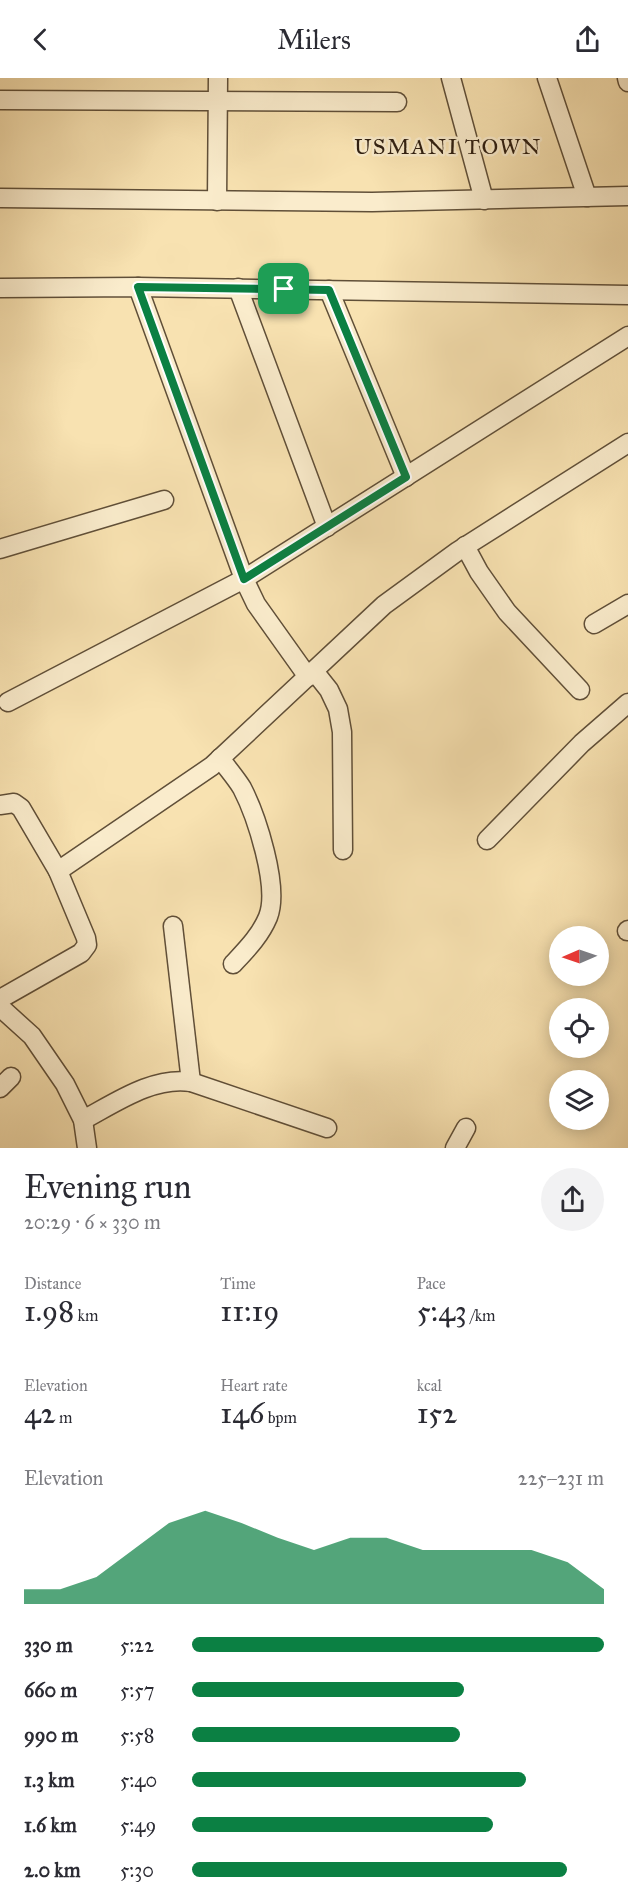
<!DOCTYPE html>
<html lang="en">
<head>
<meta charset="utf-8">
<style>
  :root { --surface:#fff; --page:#f2f2f3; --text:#2b2b33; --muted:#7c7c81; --accent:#0b8043 }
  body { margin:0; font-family:"IM FELL Great Primer",serif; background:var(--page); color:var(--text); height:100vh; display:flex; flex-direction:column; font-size:22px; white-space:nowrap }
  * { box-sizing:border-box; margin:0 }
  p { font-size:20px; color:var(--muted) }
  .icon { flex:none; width:33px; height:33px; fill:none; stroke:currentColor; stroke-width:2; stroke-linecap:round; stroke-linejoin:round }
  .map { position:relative; height:1070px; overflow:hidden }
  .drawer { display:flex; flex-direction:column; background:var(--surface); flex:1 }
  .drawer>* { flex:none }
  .needle { width:39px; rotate:268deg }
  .fabs { position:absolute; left:549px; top:848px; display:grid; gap:12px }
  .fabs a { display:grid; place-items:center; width:60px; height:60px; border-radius:50%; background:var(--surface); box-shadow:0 3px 15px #0003; font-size:30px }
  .pin { position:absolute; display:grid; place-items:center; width:51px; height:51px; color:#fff; margin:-26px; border-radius:12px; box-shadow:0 3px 9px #0006 }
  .round { display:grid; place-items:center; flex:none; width:63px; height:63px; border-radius:32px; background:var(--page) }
  .overview { display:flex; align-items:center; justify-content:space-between; height:102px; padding:0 24px }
  h1 { font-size:33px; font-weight:600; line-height:45px }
  .metrics { display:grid; grid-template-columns:repeat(3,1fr); gap:9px; height:102px; padding:6px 24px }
  .metrics div { display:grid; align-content:center }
  .metrics b { font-size:30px; font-weight:600 }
  .metrics small { font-size:16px; font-weight:400 }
  .metrics p { font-size:16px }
  .chart { height:168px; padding:12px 24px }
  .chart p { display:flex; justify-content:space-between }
  .chart svg { width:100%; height:108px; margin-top:6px; fill:var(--accent); opacity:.7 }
  ul { padding:0 24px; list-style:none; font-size:20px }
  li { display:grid; grid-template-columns:96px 72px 1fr; align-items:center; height:45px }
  li i { height:15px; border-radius:8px; background:var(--accent) }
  header { display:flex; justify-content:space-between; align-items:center; height:78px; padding:0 24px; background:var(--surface); font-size:27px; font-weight:600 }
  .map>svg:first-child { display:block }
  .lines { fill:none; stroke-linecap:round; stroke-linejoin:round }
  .street-casing { stroke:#604f38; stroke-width:21 }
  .street { stroke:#faeccc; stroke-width:18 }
  .route-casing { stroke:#fff; stroke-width:12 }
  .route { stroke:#0b8043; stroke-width:8 }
  .labels { text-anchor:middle; stroke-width:5; stroke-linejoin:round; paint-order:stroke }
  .neighbourhood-label { font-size:22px; letter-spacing:1.5px; fill:#2e1e10; stroke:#faeccc }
</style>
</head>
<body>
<header><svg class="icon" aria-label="back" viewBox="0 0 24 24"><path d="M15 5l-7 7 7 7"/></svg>Milers<svg class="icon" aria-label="share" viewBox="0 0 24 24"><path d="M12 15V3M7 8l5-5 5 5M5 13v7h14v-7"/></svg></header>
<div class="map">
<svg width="628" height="1070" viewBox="0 0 628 1070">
  <rect width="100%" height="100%" fill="#f8e2b1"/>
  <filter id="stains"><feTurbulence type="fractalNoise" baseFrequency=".00333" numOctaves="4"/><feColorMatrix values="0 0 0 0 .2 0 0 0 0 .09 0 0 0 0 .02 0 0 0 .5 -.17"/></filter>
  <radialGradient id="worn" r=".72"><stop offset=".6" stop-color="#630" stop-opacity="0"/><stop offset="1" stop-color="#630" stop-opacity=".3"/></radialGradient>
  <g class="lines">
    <defs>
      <g id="street">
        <path d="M451,0L484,122"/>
        <path d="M547,0L587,119"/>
        <path d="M627,0L628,4"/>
        <path d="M0,22L397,24"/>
        <path d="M0,120L372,124L628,118"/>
        <path d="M217,123L218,0"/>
        <path d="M138,209L244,501L256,526L308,599"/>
        <path d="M0,210L138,209L628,217"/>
        <path d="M238,210L327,449"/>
        <path d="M329,212L406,399"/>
        <path d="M465,468L479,494L507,534L580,612"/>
        <path d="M0,471L164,422"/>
        <path d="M594,546L628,526"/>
        <path d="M314,593L329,612L338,631L342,654L343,772"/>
        <path d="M8,624L244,501L628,258"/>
        <path d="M220,680C227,690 236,700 242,710C256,737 280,809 268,839C260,858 247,871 233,886"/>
        <path d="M0,727L14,725L21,730L58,793L86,860L87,867L81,875L0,921"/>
        <path d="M487,762L582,665L628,625"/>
        <path d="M58,793L212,688L384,527L458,473L628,365"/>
        <path d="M173,848L191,1004"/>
        <path d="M627,853L628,852"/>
        <path d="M0,929L32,958L65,1006L83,1042L87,1070"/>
        <path d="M0,1010L11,999"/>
        <path d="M83,1042C115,1025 153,998 191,1004L327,1050"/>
        <path d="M455,1070L466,1050"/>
      </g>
    </defs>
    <use href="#street" class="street-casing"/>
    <use href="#street" class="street"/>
  </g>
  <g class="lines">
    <defs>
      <path id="route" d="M138,209L329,212L406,399L244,501Z"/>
    </defs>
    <use href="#route" class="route-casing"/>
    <use href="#route" class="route"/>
  </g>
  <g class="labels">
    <g class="neighbourhood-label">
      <text x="448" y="76">USMANI TOWN</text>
    </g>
  </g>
  <rect width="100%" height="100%" filter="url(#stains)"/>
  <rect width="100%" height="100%" fill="url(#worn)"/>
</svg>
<div class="fabs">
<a><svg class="needle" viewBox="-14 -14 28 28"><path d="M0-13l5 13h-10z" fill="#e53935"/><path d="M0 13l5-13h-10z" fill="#7c7c81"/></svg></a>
<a><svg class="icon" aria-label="locate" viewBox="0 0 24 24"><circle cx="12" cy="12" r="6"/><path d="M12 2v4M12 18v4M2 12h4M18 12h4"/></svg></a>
<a><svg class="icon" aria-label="layers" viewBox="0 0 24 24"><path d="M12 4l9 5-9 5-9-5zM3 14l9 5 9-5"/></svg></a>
</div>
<div class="pin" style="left:284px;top:211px;background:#1e9e55"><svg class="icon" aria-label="arrive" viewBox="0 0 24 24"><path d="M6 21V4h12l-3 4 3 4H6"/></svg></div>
</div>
<section class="drawer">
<div class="overview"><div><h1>Evening run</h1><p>20:29 · 6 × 330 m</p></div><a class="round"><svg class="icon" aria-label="share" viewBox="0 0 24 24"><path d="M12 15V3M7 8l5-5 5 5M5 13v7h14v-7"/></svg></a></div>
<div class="metrics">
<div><p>Distance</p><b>1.98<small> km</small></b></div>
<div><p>Time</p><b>11:19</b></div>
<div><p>Pace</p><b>5:43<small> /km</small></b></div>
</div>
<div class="metrics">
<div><p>Elevation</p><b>42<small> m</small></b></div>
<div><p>Heart rate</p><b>146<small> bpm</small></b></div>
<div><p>kcal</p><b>152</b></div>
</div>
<div class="chart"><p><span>Elevation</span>225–231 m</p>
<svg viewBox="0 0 160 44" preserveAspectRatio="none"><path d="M0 44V38L10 38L20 33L30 22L40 11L50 6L60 11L70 17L80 22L90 17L100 17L110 22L120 22L130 22L140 22L150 27L160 38V44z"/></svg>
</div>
<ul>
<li><b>330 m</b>5:22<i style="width:100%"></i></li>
<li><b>660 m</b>5:57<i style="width:66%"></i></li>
<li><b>990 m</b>5:58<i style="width:65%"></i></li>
<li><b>1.3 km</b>5:40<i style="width:81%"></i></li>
<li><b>1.6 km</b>5:49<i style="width:73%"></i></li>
<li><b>2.0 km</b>5:30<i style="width:91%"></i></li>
</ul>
</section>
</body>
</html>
